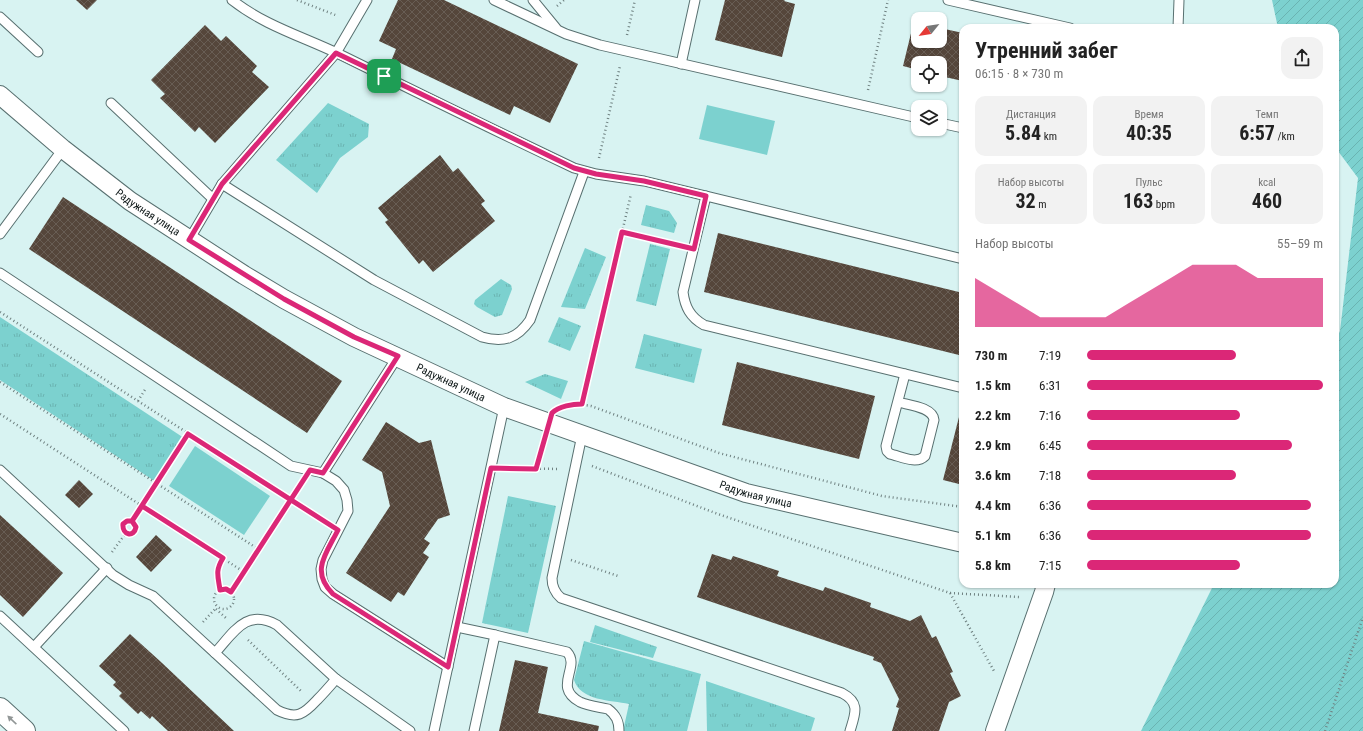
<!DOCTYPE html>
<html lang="ru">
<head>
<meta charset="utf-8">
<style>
  :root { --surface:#fff; --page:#f2f2f2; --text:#222; --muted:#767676; --accent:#db2777 }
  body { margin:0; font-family:"Roboto Condensed",sans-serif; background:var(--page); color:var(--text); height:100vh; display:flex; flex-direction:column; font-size:15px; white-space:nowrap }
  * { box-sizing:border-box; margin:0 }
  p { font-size:13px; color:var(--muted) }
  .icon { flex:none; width:22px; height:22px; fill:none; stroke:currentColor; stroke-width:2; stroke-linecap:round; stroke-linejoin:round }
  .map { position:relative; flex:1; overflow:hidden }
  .side { position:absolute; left:959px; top:24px; width:380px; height:564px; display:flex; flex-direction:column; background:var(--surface); border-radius:12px; box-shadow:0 1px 3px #0004 }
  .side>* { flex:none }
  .needle { width:26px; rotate:240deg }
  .buttons { position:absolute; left:911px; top:12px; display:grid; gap:8px }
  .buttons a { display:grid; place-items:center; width:36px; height:36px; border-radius:8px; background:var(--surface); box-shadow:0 1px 3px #0004; font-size:20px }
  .pin { position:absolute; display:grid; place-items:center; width:34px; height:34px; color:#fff; margin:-17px; border-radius:8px; box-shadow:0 2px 6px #0006 }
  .round { display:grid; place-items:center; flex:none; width:42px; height:42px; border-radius:12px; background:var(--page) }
  .summary { display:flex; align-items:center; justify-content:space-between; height:68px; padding:0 16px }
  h1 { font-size:22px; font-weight:700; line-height:30px }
  .stats { display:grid; grid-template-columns:repeat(3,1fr); gap:6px; height:68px; padding:4px 16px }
  .stats div { display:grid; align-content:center; border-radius:10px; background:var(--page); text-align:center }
  .stats b { font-size:20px; font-weight:700 }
  .stats small { font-size:11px; font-weight:400 }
  .stats p { font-size:11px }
  .chart { height:112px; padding:8px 16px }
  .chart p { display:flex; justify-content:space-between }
  .chart svg { width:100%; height:72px; margin-top:4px; fill:var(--accent); opacity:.7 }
  ul { padding:0 16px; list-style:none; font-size:13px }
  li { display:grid; grid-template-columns:64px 48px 1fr; align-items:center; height:30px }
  li i { height:10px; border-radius:5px; background:var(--accent) }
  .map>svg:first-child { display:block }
  .grass { fill:#7cd1cf }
  .park { fill:url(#park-tufts) }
  .garden { fill:url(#garden-furrows) }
  .building { fill:url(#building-cross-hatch) }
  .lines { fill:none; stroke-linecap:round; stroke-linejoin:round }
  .service-casing { stroke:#587070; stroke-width:11 }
  .minor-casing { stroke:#587070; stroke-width:20 }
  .secondary-casing { stroke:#587070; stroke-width:24 }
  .path { stroke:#6f8181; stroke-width:2.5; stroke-dasharray:1 3; stroke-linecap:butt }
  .service { stroke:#fff; stroke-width:9 }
  .minor { stroke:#fff; stroke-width:18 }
  .secondary { stroke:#fff; stroke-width:22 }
  .oneway { fill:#929797 }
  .route-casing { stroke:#fff; stroke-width:8 }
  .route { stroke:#db2777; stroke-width:5 }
  .labels { text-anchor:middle; stroke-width:4; stroke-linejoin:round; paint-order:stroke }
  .street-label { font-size:11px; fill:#0d1717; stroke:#eefefe }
</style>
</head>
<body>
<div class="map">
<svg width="1363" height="731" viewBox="0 0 1363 731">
  <defs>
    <pattern id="park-tufts" width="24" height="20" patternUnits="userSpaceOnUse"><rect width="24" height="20" fill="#7cd1cf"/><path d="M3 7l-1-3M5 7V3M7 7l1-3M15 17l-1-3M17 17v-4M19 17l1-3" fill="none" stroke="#6ab3b1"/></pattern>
    <pattern id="garden-furrows" width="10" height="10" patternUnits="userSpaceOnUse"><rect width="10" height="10" fill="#7cd1cf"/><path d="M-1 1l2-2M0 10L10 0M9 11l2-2" fill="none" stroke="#6ab3b1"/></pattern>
    <pattern id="building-cross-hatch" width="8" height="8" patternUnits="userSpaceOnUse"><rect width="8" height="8" fill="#55463b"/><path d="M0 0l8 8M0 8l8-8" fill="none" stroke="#685d54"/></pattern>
  </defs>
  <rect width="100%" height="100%" fill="#d8f3f2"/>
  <g class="grass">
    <path d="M707,105L775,121L767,155L699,139Z"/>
    <path d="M195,446L270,496L244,535L169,486Z"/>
  </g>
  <g class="park">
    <path d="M328,103L369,124L368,137L340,158L317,193L276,160Z"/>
    <path d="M646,205L669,211L677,223L674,233L641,225Z"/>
    <path d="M650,244L670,249L656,306L636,301Z"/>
    <path d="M585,248L606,257L585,309L561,307Z"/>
    <path d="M501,279L511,285L512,289L502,315L495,317L477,307L474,304L475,300Z"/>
    <path d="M0,317L184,438L156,482L0,380Z"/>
    <path d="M559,317L581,326L570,351L548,342Z"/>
    <path d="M644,334L702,349L694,383L635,368Z"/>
    <path d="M545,374L568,381L561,399L525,382Z"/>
    <path d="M508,496L556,506L528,633L482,623Z"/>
    <path d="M595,625L657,647L653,658L590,642Z"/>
    <path d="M584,641L701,674L687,731H623L629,704C610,700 581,701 574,680Z"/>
    <path d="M706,681L815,718L811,731H707Z"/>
  </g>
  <path class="garden" d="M1272,0H1363V731H1141L1214,584H1335V342L1340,331L1358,178L1335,147V28H1278Z"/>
  <g class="building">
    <path d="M76,0H97L87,10Z"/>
    <path d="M398,0H444L578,64L550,123L514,106L510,115L392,59L396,49L379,41Z"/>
    <path d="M725,0H785L784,1L795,4L782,57L715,40Z"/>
    <path d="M914,21L918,22V41H940V28L963,33V81L940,76V63H918V70L903,66Z"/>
    <path d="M205,25L221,41L226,36L257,66L252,72L269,87L215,143L199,127L195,132L160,98L165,94L151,80Z"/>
    <path d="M440,155L453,172L458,168L485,201L481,204L495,221L433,272L423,260L419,264L385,222L388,220L378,208Z"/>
    <path d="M63,197L342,381L307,433L29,249Z"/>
    <path d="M718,233L963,293V356L704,292Z"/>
    <path d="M737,362L875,396L859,459L722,425Z"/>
    <path d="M959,417L963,418V485L943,480Z"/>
    <path d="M386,422L419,443L431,440L450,515L438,519L424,539L430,543L423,553L429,557L404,596L398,592L391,602L346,573L390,506L382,472L362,460Z"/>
    <path d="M79,480L93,494L79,508L65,495Z"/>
    <path d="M0,515L63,573L23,617L0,595Z"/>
    <path d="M156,535L172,550L151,572L136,557Z"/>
    <path d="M712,554L731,560L733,556L779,571L777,576L823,591L825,587L871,603L870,607L910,621L921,615L932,638L936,636L953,672L950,673L961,696L949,702L939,731H892L899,708L896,707L899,699L881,663L873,660L874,657L697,597Z"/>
    <path d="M130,634L161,662L234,731H168L152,716L150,719L141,711L138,714L119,696L122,693L113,685L116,682L99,666Z"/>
    <path d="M515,660L548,667L538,713L599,726L598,731H499Z"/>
  </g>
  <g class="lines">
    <defs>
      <g id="service">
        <path d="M232,0C265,26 304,37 341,55C418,93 496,131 574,168L596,174L644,181L706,196"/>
        <path d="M494,0L566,34L600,45L918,118"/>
        <path d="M533,0L556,28"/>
        <path d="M948,0L1070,28"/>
        <path d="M0,17L38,52"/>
        <path d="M1178,28L1179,0"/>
        <path d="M681,64L695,0"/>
        <path d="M111,103L213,199"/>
        <path d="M940,123L963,128"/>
        <path d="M222,184L374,280L482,337C503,343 517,339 530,320L584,172"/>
        <path d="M0,234L63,149"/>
        <path d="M189,240L222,184L336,53L367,0"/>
        <path d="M963,259L706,196L683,292C685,307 690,317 704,325L963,388"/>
        <path d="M0,273L291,466L323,473L336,481L344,490L347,500L348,511L323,560L321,569L322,579L325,587L333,594L448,667"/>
        <path d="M898,402C908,405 933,407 934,420L925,456C916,465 900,456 890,454L887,451L886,446L905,374"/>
        <path d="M582,435L552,578C552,586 554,592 561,598L842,693C861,703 855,714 850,731"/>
        <path d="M0,470L113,575L129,585L153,596L277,710C297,720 304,714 317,700C324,693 330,686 336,679"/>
        <path d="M323,473L398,356"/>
        <path d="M0,616L124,731"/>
        <path d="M457,627L495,635"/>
        <path d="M34,647L107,568"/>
        <path d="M215,653C234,632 246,608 277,625L336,679L410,731"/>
        <path d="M434,731L504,407"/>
        <path d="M474,731L495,635L567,652C581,667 552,687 580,702C588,706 599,707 608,709C616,715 619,721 619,731"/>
      </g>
      <g id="minor">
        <path id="s1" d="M0,95L63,149L130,201L244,275L284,299L354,337L504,407L746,493L963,543"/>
        <path d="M995,731L1044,592L1046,584"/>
      </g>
      <path id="secondary" d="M0,709L24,731"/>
    </defs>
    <use href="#service" class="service-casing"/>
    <use href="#minor" class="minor-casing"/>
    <use href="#secondary" class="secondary-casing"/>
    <g class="path">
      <path d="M297,0L338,16"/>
      <path d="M557,6L564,0"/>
      <path d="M627,35L635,0"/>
      <path d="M868,90L888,0"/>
      <path d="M599,158L620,66"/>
      <path d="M622,232L678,245"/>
      <path d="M0,312L324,521"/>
      <path d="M0,382L258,549"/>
      <path d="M138,401L146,388"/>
      <path d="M582,404L631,194"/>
      <path d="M567,406L578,404L591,406L719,453L882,496L963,507"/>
      <path d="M0,414L244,572"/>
      <path d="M592,466L718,514L950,593L994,671"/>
      <path d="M508,468L559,469"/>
      <path d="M536,469L543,442"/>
      <circle cx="129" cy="527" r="7"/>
      <path d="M132,521L188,433"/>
      <path d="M112,552L126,533"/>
      <path d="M571,560L618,576"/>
      <circle cx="224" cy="599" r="10"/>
      <path d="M220,590L218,568L223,558"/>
      <path d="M231,592L301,484"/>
      <path d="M950,593L1020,597"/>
      <path d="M216,609L226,618"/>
      <path d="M203,622L216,608"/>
      <path d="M248,640L302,692"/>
      <path d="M1325,731L1363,617"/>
    </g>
    <use href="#service" class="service"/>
    <use href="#minor" class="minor"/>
    <use href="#secondary" class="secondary"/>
  </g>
  <defs><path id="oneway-solid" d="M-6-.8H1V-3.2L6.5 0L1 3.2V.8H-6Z"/></defs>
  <use class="oneway" href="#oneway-solid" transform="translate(12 720) rotate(-137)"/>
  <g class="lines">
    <defs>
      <path id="route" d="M384,76L336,53L222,184L189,240L284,299L354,337L398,356L323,473L310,470C283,511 257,552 231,592L226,589L220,590C218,576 215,571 223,558L142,506L132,521H127L123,524C122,535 134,538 136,527L132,521L188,434L338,530C326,554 310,571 333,594L448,667L491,468L536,469L552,413C559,406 573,404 582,404L622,232L694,249L706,196L644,181L596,174L574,168L384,76"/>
    </defs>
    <use href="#route" class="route-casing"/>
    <use href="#route" class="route"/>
  </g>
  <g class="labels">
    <g class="street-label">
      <text dy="4" stroke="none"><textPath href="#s1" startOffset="189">Радужная улица</textPath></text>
      <text dy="4" stroke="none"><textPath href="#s1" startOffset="537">Радужная улица</textPath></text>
      <text dy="4" stroke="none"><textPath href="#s1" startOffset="862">Радужная улица</textPath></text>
    </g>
  </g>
</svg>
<div class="buttons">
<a><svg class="needle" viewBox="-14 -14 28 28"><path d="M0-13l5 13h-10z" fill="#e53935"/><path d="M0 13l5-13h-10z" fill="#767676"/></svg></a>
<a><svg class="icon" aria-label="locate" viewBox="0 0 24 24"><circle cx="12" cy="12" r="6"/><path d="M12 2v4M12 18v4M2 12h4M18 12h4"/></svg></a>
<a><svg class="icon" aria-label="layers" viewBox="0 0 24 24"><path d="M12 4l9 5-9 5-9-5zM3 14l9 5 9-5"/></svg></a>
</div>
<div class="pin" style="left:384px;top:76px;background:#1e9e55"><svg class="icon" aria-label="arrive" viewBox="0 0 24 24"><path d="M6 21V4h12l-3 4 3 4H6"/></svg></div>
<section class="side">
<div class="summary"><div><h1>Утренний забег</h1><p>06:15 · 8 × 730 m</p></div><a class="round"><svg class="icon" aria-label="share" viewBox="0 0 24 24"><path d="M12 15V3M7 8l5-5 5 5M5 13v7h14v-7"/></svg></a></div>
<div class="stats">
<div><p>Дистанция</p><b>5.84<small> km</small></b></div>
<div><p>Время</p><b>40:35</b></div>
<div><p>Темп</p><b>6:57<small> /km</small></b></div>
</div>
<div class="stats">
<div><p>Набор высоты</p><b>32<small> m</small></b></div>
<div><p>Пульс</p><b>163<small> bpm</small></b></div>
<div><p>kcal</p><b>460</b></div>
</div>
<div class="chart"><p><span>Набор высоты</span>55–59 m</p>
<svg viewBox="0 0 160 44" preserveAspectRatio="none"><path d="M0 44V14L10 22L20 30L30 38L40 38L50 38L60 38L70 30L80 22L90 14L100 6L110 6L120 6L130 14L140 14L150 14L160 14V44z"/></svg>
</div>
<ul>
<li><b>730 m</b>7:19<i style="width:63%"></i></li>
<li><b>1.5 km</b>6:31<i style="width:100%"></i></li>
<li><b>2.2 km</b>7:16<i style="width:65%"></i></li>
<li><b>2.9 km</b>6:45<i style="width:87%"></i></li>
<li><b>3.6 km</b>7:18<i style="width:63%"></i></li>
<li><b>4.4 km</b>6:36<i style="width:95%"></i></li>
<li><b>5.1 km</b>6:36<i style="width:95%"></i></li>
<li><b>5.8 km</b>7:15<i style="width:65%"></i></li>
</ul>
</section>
</div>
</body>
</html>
